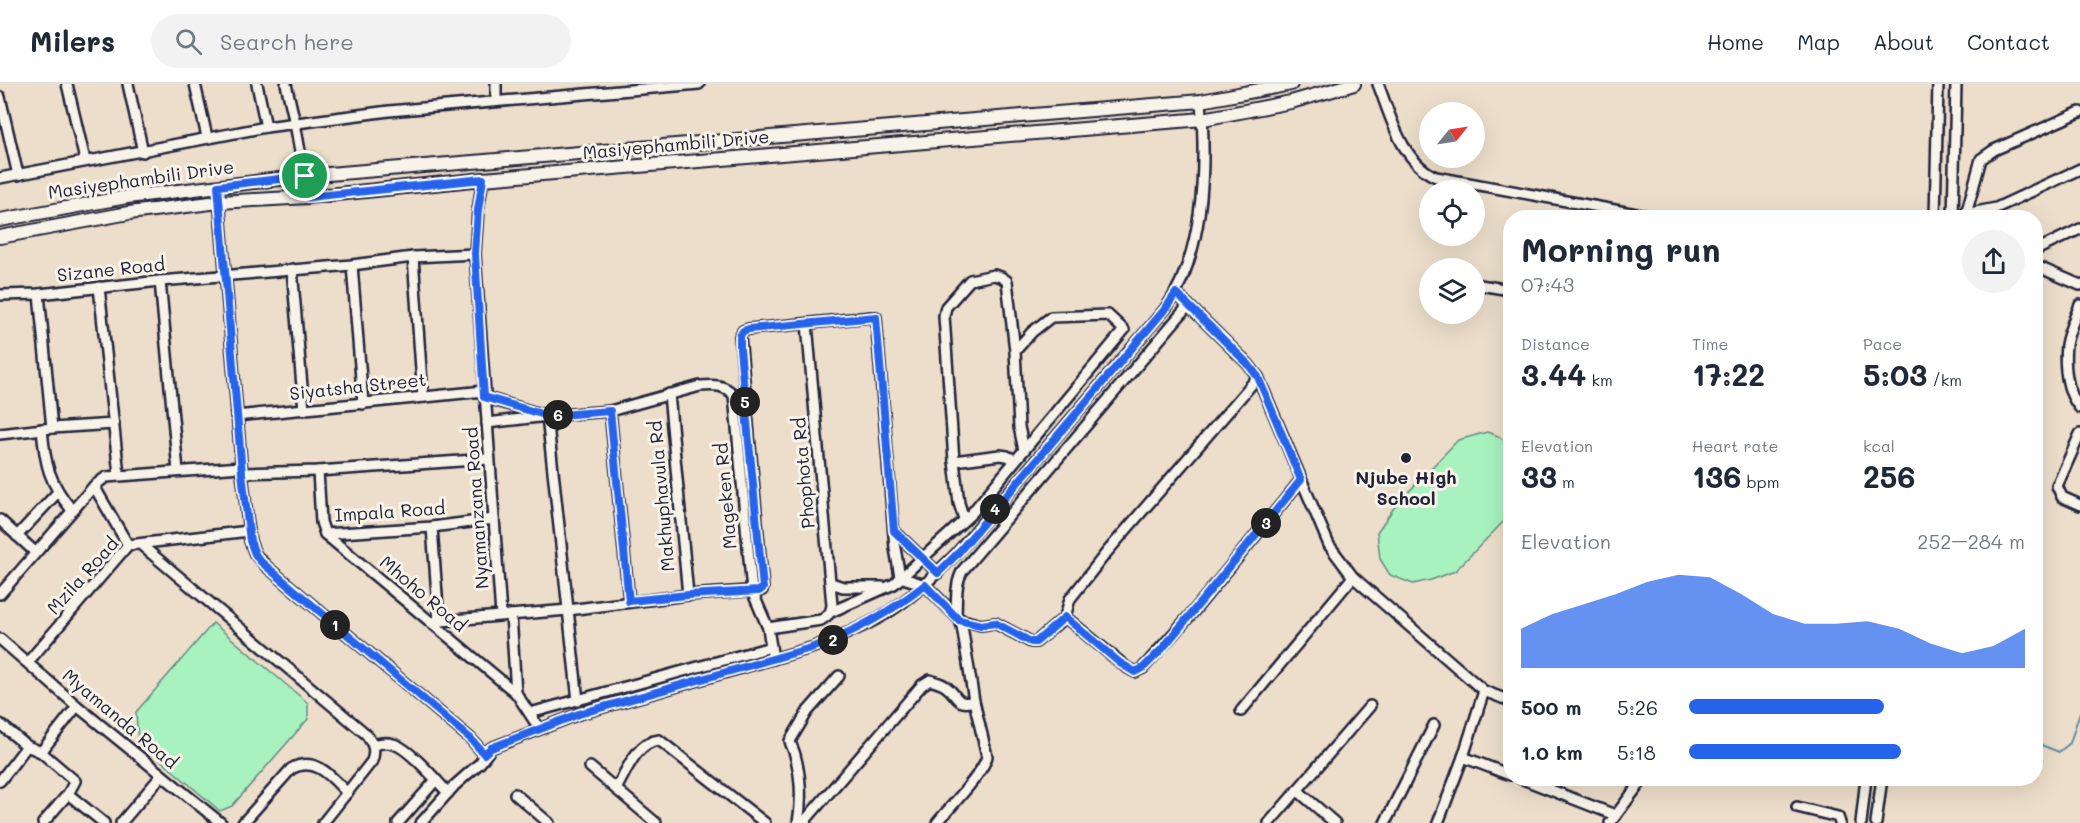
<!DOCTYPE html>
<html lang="en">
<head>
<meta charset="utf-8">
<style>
  :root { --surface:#fff; --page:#f2f2f3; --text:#1f2937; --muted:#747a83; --line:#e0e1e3; --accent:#2563eb }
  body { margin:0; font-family:Mali,sans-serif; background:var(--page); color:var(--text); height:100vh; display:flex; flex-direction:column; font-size:22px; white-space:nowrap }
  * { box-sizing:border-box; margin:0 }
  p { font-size:20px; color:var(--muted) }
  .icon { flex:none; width:33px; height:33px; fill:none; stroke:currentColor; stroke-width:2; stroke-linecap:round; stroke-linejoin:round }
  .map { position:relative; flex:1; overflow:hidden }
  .details { position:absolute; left:1503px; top:126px; width:540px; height:576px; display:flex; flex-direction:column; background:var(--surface); border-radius:24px; box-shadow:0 6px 24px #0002 }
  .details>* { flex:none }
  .needle { width:39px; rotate:60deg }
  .tools { position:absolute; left:1419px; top:18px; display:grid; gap:12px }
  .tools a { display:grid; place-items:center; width:66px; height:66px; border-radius:50%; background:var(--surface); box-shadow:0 6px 24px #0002; font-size:30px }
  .pin { position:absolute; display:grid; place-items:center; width:51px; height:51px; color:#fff; margin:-26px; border:3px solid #fff; border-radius:50%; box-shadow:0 2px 6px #0007 }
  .km { position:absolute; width:30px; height:30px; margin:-15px; border-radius:50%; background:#222; color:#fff; font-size:16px; line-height:30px; text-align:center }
  .round { display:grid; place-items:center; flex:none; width:63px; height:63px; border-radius:32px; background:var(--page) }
  .head { display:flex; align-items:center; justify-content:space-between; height:102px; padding:0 18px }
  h1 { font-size:33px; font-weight:700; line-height:45px }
  .figures { display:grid; grid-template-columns:repeat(3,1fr); gap:9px; height:102px; padding:6px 18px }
  .figures div { display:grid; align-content:center }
  .figures b { font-size:30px; font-weight:700 }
  .figures small { font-size:16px; font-weight:400 }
  .figures p { font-size:16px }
  .chart { height:168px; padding:12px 18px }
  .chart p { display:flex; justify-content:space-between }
  .chart svg { width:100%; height:108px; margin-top:6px; fill:var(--accent); opacity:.7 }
  ul { padding:0 18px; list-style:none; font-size:20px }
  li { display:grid; grid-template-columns:96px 72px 1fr; align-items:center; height:45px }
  li i { height:15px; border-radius:8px; background:var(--accent) }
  header { display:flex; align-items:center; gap:36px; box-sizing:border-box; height:84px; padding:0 30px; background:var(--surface); border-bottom:2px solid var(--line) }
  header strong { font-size:28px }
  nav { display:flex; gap:33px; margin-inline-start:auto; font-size:21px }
  .search { width:420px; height:54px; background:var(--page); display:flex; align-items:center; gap:15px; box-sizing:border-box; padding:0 21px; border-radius:33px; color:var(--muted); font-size:22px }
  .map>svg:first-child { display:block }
  .green { fill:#a8f2c0; stroke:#658a7e; stroke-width:1.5 }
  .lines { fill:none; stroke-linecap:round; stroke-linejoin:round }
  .stream { stroke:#5f8da3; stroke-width:2 }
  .minor-casing { stroke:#22223b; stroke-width:14 }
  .major-casing { stroke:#22223b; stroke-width:16 }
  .minor { stroke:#f7f3e8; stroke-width:9 }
  .major { stroke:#f7f3e8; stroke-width:12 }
  .route-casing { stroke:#fff; stroke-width:12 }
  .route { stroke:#2563eb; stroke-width:8 }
  .poi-dot { fill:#22223b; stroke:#f7f3e8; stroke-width:2 }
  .labels { text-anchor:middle; stroke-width:6; stroke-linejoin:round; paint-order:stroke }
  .street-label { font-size:18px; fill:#22223b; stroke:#f7f3e8 }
  .poi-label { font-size:18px; font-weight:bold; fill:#22223b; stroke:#f7f3e8 }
</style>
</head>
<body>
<header>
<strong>Milers</strong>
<div class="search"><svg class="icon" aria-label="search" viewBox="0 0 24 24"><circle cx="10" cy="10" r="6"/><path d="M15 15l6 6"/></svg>Search here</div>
<nav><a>Home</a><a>Map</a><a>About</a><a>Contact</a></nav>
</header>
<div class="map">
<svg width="2080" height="739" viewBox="0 0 2080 739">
  <rect width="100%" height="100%" fill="#ecdeca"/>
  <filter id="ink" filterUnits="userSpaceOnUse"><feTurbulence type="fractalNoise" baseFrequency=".0167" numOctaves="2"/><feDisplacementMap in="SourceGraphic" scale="12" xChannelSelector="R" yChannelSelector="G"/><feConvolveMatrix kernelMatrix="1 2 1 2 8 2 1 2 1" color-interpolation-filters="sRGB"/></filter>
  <g filter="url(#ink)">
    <g class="green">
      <path d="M1487,348L1498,352L1510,361V431L1455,487L1431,496L1413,500L1390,491L1380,475L1377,448L1396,421L1458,356Z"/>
      <path d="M213,539L308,619V635L232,722L220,727L138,657L136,628Z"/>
    </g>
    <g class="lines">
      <path class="stream" d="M2036,659L2059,668L2070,659L2080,628"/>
      <defs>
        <g id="minor">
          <path d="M67,0L85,76"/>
          <path d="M128,0L143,68"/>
          <path d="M195,0L207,53"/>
          <path d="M257,0L266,43"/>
          <path d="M286,0L295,39L308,113"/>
          <path d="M1378,0C1391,33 1401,77 1436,93L1658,134"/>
          <path d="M0,13L18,91"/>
          <path d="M496,17V0"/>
          <path d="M0,94L266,43L389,27L699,0"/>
          <path d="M483,95L478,126L475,170L501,531"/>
          <path d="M218,102L242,389L250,457L255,470L266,482L471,655L484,670L489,666"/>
          <path d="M1966,130L1996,124L2080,85"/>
          <path d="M1935,134L1938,0"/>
          <path d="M1953,134L1956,0"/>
          <path d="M1965,134L1981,75L1994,66L2080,28"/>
          <path d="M2036,166L2080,145"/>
          <path d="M413,173L423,313"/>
          <path d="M352,181L363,320"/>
          <path d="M2036,182L2080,201"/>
          <path d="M292,185L304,326"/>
          <path d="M160,197L178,387"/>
          <path d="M1474,200L1510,206"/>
          <path d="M99,203L119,391"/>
          <path d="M1176,209L1248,280L1258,293L1329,461L1353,493L1484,607L1510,617"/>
          <path d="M39,210L52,344"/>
          <path d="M0,211L39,210L160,197L352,181L413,173L475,170"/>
          <path d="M2080,221C2075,233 2068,248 2066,261C2064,281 2066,308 2080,324"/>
          <path d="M669,310L688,511"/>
          <path d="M484,313L547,332L610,327L700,302C714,301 724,300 734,311L752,507L768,544L773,575"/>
          <path d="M610,327L629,517"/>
          <path d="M236,332L484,307"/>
          <path d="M487,339L547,332L578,617"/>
          <path d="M42,345C45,380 49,399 72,426"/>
          <path d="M0,350L52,344L114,340"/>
          <path d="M2080,350L2057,402L2062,413L2080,421"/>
          <path d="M954,377L1000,371L1007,372L1015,376"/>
          <path d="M318,387L321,438L325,450L516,609L539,644"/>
          <path d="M242,389L318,387L489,375"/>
          <path d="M94,402L128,461"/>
          <path d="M964,435L959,419L954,377L944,232L946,223L970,196L994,191L1001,193L1007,197L1015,267L1019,343L1024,366"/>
          <path d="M0,436L35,468"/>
          <path d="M432,443L439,538"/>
          <path d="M894,447L938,489"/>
          <path d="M325,450L432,443L494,435"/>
          <path d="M17,452L57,409"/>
          <path d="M140,460L366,650C373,660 376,665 372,677L323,739"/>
          <path d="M900,493L925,501L959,535L962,542L974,617L987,672C984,689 949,724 937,739"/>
          <path d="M831,499L843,503H882"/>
          <path d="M0,510L94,402L106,393L241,383"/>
          <path d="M831,528L894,500L971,430L1124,246L1108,231L1051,233L1032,248L1015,267"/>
          <path d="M956,530C957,515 955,499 963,486L1188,222"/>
          <path d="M511,531L516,609"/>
          <path d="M1065,533L1126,583L1135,588L1143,584L1193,528L1301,396"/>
          <path d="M959,535L981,541L995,539L1031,558H1036L1065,533L1070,515L1107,468L1258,293"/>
          <path d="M430,538L568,526L688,511L762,506L763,504L740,252L743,247L749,245L871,233H876L895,464L900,493"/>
          <path d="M768,544L821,536C828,532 831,529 832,521L807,240"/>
          <path d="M0,555L77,622L221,739"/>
          <path d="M28,578L128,461L249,447"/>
          <path d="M1241,627L1353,493"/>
          <path d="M530,629L771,563"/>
          <path d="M0,640L27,662L41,668L75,697L68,710L43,739"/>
          <path d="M374,661C380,659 387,658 393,660C408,663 437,697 448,709"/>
          <path d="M41,668L77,622"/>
          <path d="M1463,673L1510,691"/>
          <path d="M590,683L656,739"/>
          <path d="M1520,694L1615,731"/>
          <path d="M0,697L27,662"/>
          <path d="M616,705C626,688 636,658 659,656L765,739"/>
          <path d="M1297,706L1335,739"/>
          <path d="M68,710L104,739"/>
          <path d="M515,710L549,739"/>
          <path d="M1797,723L1838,733L1840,739"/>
          <path d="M121,739L161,692"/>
          <path d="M243,739L291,685C315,671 332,693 347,709"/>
          <path d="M398,739L436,696"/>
          <path d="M421,739L454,702L480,679L491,664L579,630L811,564C834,555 858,546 880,533C909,517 933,493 956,470L1166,224C1205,168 1206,82 1201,17"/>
          <path d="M798,739C802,716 801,693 795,671C794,666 791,662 790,657L808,627L839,592"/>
          <path d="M803,739L922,601L930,596C935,598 941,599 945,602C958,610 955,623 974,617"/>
          <path d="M1269,739L1370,622"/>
          <path d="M1385,739L1434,641"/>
          <path d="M1438,739L1463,673L1484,607"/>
          <path d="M1610,739L1644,694"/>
          <path d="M1861,739L1866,694"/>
          <path d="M1876,739L1882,694"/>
        </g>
        <g id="major">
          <path d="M0,136L127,113L305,92L1201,17L1291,0"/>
          <path d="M0,153L129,129L219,118L308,113L483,95L1203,35L1291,18L1354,0"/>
        </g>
      </defs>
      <use href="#minor" class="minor-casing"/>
      <use href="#major" class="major-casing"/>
      <use href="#minor" class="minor"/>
      <use href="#major" class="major"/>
    </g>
  </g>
  <g class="lines" filter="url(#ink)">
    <defs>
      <path id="route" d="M305,92L308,113L483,95L478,126L475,170L484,313L548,332L610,327L629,517L688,511L759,507L763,504L740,265V252L743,247L749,245L876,233L894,447L938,489L957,470L1166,224L1176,209L1248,280L1258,293L1301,396L1162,565L1143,584L1135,588L1120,579L1065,533L1036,558H1031L995,539L981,541L959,536L925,501C888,530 854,548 811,564L579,630L491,664L484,670L471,655L260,477L255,470L250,457L242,389L218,102Z"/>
    </defs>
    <use href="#route" class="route-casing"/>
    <use href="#route" class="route"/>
  </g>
  <circle class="poi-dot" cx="1406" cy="374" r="6"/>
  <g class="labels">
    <g class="street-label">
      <text transform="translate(676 61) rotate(-5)" y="6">Masiyephambili Drive</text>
      <text transform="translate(141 96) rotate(-8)" y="6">Masiyephambili Drive</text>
      <text transform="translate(111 186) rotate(-6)" y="6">Sizane Road</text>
      <text transform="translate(358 303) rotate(-6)" y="6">Siyatsha Street</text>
      <text transform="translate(804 389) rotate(-95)" y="6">Phophota Rd</text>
      <text transform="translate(662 412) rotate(-95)" y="6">Makhuphavula Rd</text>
      <text transform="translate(726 412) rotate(-95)" y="6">Mageken Rd</text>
      <text transform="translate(477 424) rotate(-94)" y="6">Nyamanzana Road</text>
      <text transform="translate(390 428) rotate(-4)" y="6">Impala Road</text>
      <text transform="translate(83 492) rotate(-48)" y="6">Mzila Road</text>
      <text transform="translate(423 510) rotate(40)" y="6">Mhoho Road</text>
      <text transform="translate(120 635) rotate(40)" y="6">Myamanda Road</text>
    </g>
    <g class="poi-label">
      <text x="1406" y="400">Njube High<tspan x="1406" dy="21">School</tspan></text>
    </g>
  </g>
</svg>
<div class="tools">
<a><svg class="needle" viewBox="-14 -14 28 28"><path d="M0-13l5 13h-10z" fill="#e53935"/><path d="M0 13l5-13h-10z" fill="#747a83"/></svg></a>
<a><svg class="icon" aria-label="locate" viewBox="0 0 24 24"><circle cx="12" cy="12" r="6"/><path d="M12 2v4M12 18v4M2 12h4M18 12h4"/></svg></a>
<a><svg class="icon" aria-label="layers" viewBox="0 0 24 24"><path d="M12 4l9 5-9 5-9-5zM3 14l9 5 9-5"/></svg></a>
</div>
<div class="pin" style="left:305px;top:92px;background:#1e9e55"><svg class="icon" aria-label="arrive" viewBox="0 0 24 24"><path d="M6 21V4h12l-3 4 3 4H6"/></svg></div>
<b class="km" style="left:335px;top:541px">1</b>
<b class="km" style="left:833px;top:556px">2</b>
<b class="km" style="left:1266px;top:439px">3</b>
<b class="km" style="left:995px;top:425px">4</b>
<b class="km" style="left:745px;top:318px">5</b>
<b class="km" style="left:558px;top:331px">6</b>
<section class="details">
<div class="head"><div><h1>Morning run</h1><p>07:43</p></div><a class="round"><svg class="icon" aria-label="share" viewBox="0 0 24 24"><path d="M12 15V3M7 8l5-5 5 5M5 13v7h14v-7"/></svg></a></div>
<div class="figures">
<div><p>Distance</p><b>3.44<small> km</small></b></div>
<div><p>Time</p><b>17:22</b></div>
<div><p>Pace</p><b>5:03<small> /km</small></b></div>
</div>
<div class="figures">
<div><p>Elevation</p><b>33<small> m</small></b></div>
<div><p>Heart rate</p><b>136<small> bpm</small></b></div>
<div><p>kcal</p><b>256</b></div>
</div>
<div class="chart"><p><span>Elevation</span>252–284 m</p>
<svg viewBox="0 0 160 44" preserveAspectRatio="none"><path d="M0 44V28L10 22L20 18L30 14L40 9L50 6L60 7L70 14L80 22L90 26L100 26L110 25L120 28L130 34L140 38L150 35L160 28V44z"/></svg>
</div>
<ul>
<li><b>500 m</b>5:26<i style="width:58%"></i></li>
<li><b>1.0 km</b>5:18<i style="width:63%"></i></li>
</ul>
</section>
</div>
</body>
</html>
